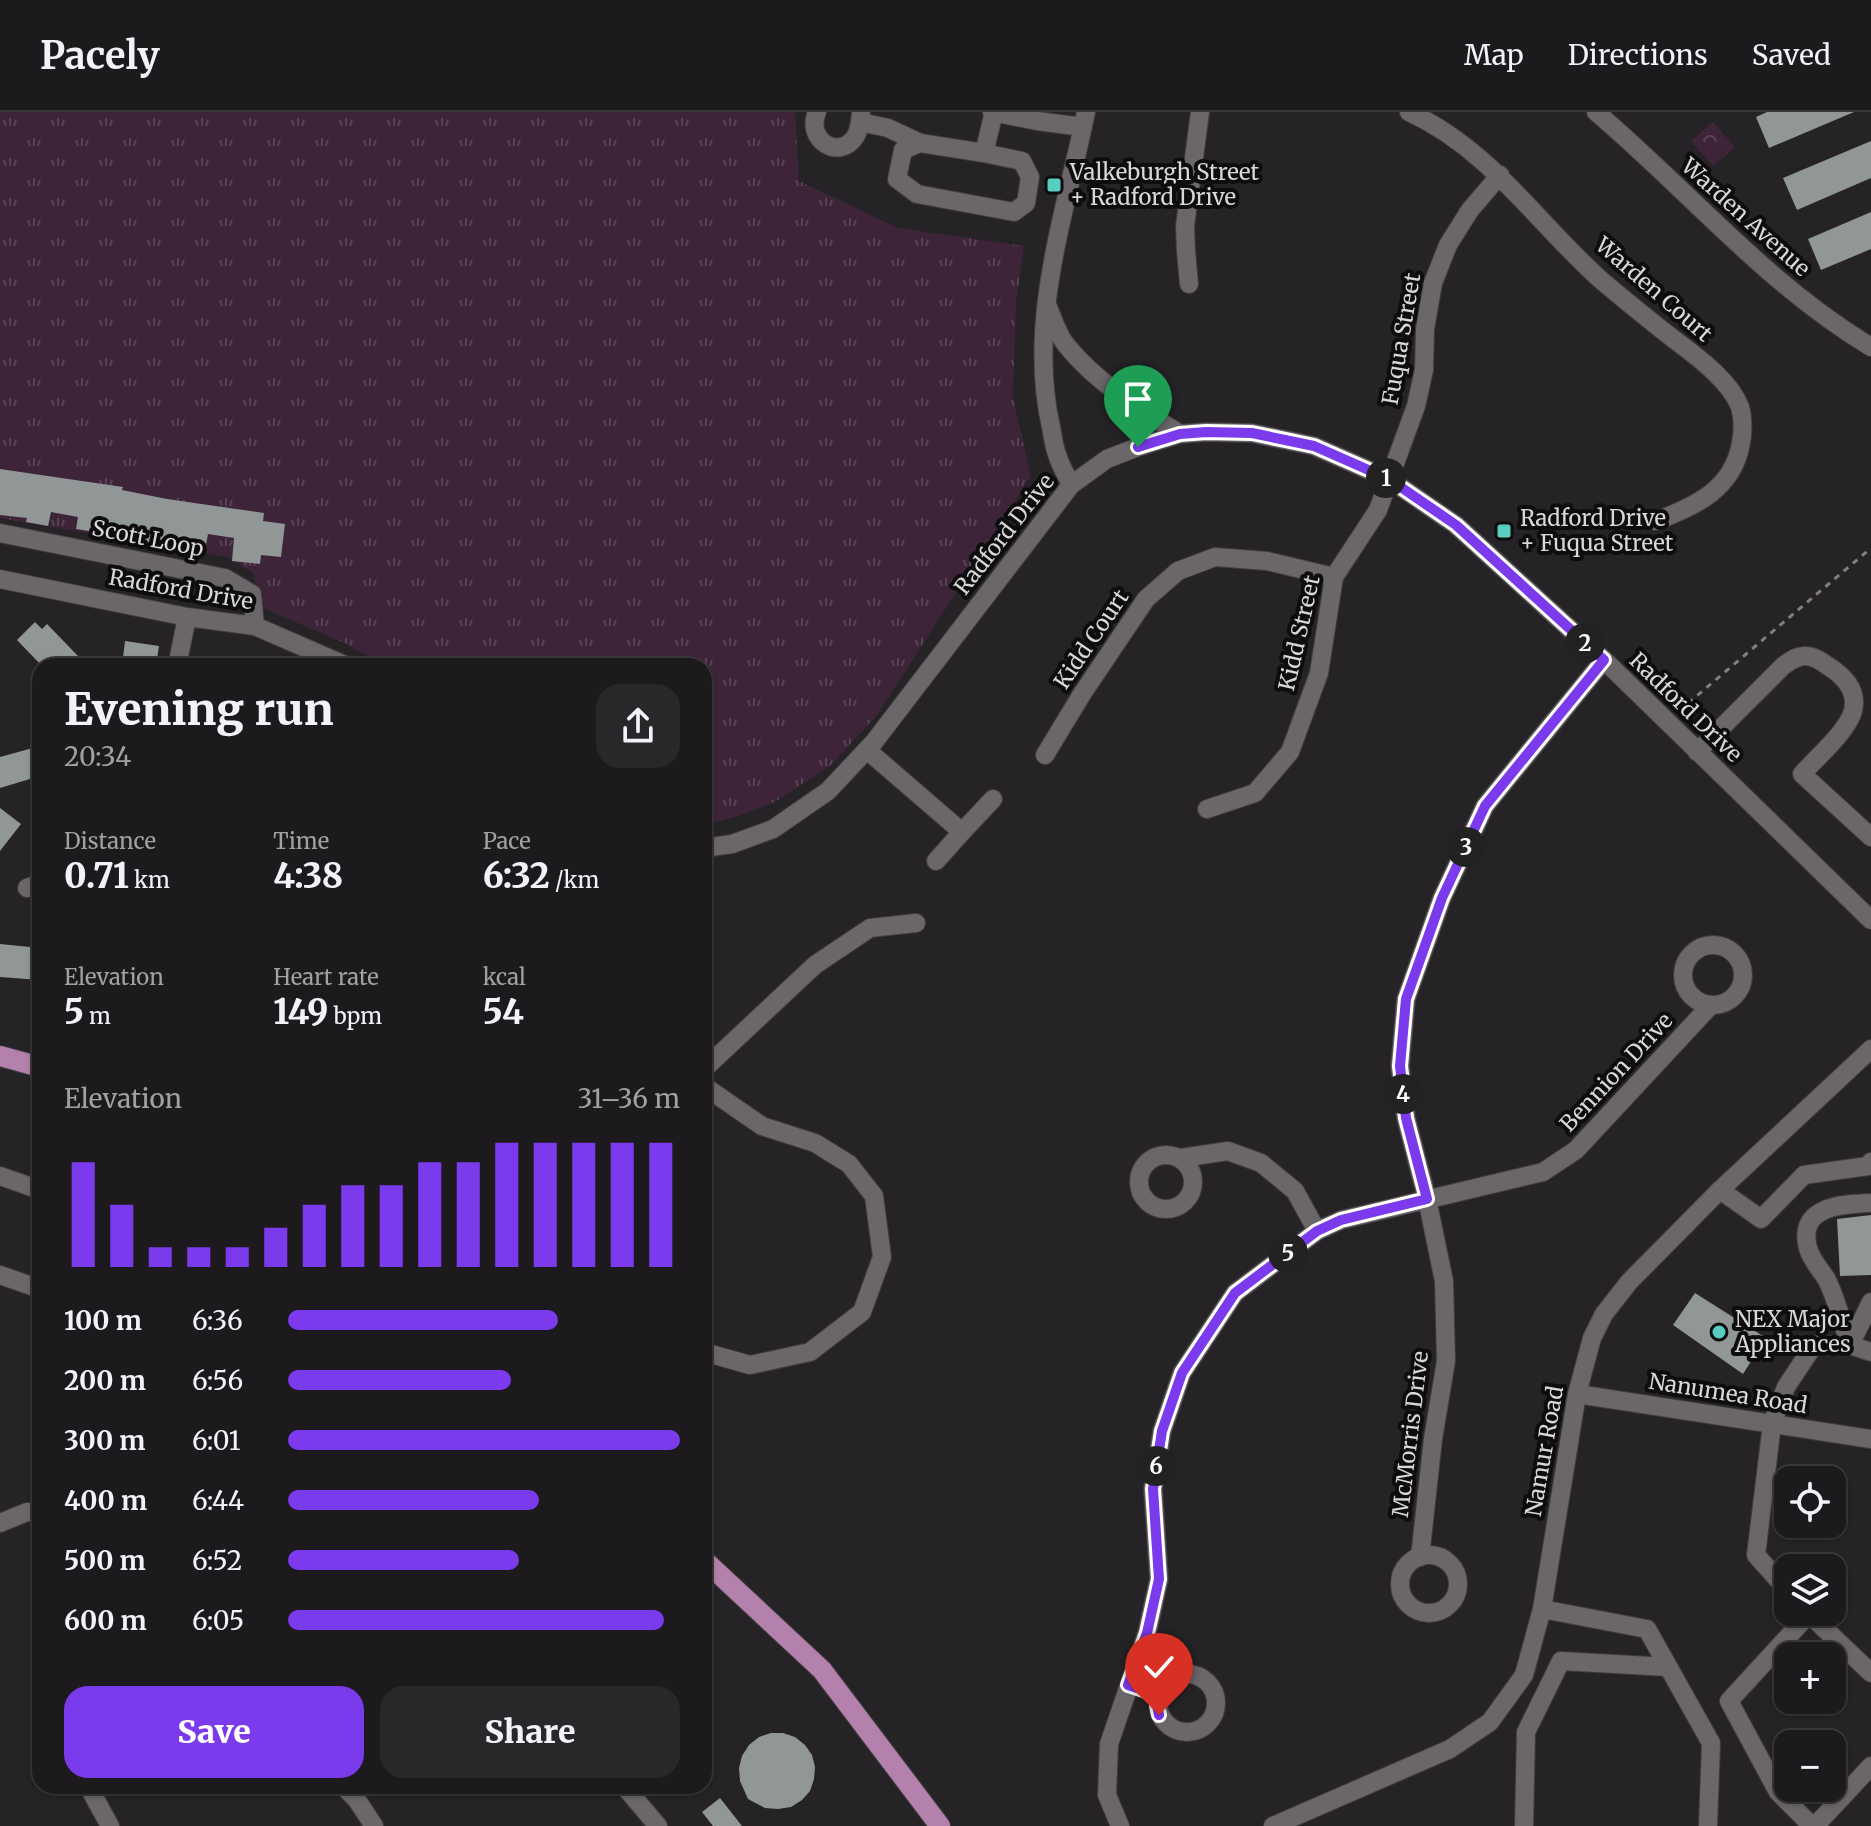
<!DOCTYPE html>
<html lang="en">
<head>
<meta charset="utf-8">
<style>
  :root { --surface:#1c1a1c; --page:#292729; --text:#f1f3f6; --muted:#a0a1a3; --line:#3a383b; --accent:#7c3aed }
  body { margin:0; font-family:Merriweather,serif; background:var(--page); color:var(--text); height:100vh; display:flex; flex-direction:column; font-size:30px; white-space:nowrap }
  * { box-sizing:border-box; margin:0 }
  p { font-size:26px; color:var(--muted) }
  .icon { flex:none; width:44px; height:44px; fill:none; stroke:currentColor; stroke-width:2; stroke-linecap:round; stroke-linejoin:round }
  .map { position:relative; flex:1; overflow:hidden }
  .side { position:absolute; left:32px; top:546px; width:680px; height:1136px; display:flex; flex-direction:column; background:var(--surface); border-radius:24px; box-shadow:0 2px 6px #0004,0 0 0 2px var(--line) }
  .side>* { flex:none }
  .buttons { position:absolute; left:1774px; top:1354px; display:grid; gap:16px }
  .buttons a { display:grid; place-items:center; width:72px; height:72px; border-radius:16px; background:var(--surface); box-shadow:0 2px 6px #0004,0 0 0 2px var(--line); font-size:40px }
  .pin { position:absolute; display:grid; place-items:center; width:68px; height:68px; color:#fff; margin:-82px -34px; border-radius:50% 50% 50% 0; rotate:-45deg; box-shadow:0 0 8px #0007 }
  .pin .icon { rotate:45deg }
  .km { position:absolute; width:40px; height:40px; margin:-20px; border-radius:50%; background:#222; color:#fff; font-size:22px; line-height:40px; text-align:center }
  .round { display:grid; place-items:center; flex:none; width:84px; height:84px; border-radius:24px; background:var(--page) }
  .headline { display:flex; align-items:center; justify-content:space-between; height:136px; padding:0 32px }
  h1 { font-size:44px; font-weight:800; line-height:60px }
  .stats { display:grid; grid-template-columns:repeat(3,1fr); gap:12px; height:136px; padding:8px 32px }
  .stats div { display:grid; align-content:center }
  .stats b { font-size:34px; font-weight:800 }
  .stats small { font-size:22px; font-weight:400 }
  .stats p { font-size:22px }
  .chart { height:224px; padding:16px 32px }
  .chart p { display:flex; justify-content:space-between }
  .chart svg { width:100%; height:144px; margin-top:8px; stroke:var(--accent); stroke-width:6 }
  .button { display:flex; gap:16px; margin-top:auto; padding:16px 32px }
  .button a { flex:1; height:92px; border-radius:24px; background:var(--accent); color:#fff; font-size:32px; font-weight:800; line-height:92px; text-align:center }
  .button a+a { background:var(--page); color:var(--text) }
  ul { padding:0 32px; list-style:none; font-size:26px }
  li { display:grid; grid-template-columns:128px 96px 1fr; align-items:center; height:60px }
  li i { height:20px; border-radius:10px; background:var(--accent) }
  header { display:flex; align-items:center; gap:48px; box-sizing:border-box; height:112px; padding:0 40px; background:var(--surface); border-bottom:2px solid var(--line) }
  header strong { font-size:38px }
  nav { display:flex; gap:44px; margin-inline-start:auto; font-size:28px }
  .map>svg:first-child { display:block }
  .grass { fill:url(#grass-tufts) }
  .park { fill:url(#park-crowns) }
  .building { fill:#919796 }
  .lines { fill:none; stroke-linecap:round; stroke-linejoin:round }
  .minor-casing { stroke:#403d3f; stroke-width:20 }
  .major-casing { stroke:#403d3f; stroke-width:22 }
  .path { stroke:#827f81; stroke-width:3; stroke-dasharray:6 6; stroke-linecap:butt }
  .minor { stroke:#6a666a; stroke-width:18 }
  .major { stroke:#b381ab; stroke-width:20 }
  .route-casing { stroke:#fff; stroke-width:16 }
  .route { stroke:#7c3aed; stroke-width:10 }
  .poi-dot { fill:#57cec1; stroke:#0e0d0e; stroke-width:3 }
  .labels { text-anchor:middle; stroke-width:8; stroke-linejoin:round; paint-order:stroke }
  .poi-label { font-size:22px; fill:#dad7d9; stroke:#0e0d0e; text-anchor:start }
  .street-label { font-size:22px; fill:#dad7d9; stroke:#0e0d0e }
</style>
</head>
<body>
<header>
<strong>Pacely</strong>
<nav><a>Map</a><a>Directions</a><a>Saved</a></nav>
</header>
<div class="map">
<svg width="1871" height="1714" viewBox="0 0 1871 1714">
  <defs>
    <pattern id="grass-tufts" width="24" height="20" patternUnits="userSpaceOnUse" patternTransform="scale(2)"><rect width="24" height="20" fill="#3d2439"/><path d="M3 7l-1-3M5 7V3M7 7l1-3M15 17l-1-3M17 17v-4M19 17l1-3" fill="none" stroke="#584355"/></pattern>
    <pattern id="park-crowns" width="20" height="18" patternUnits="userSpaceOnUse" patternTransform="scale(2)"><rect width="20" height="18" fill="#3d2439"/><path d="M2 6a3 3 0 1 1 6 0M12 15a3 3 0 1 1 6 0" fill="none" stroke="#584355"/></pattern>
  </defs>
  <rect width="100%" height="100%" fill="#262326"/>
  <path class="grass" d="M0,0H795L799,69L898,116L1024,134L1016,190L1013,286L1031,364L877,603L831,653L775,690L735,705L704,713V554H385L347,532L258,494L254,462L228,445L0,406Z"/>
  <path class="park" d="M1713,10L1735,35L1713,54L1691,29Z"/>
  <g class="building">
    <path d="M1767,0H1854L1769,36L1756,5Z"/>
    <path d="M1871,29V66L1797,98L1783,66Z"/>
    <path d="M1871,100V137L1821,158L1808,127Z"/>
    <path d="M0,357L123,375L122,378L167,387L264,401L263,409L285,412L281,445L261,443L260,452L232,449L234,426L208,422L204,444L129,429L131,416L102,411L101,421L76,417L78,405L51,400L48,414L26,410L27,406L0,403Z"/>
    <path d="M35,510L42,517L47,512L78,544L68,554H42L17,528Z"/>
    <path d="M125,529L159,534L156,554H122Z"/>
    <path d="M40,634V664L0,676V645Z"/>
    <path d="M0,696L21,712L0,739Z"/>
    <path d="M0,832L40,836V868L0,865Z"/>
    <path d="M1871,1103V1163L1840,1164L1837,1107Z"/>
    <path d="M1695,1181L1766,1226L1743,1262L1673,1213Z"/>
    <path d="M771,1621H783L795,1625L805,1633L812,1643L815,1655L814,1667L810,1679L802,1688L791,1695L778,1697L765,1696L748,1687L740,1669L739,1656L742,1644L749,1633L759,1625Z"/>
    <path d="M720,1686L742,1714H713L702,1700Z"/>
  </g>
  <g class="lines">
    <defs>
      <g id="minor">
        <path d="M817,0C805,28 839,49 855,25C860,18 860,9 861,1"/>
        <path d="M992,0L1037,9L1083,15"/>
        <path d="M1409,0C1490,37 1537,111 1601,168C1621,185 1642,202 1662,218C1687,238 1728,264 1740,295C1743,305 1743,320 1741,331C1733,377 1696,394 1656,409"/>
        <path d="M1596,0C1689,79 1765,171 1871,235"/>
        <path d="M860,10L888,16L920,31"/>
        <path d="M920,31L984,41L1022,49L1030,65L1026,91L1014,100L917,82L897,67L903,38Z"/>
        <path d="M984,41L994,0"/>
        <path d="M1189,172L1186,139L1185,114L1200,0"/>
        <path d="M1048,195C1053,207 1058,224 1067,234C1097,271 1140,297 1180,322"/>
        <path d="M1071,373C1067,364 1061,355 1058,345C1054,336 1053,325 1051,315C1027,210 1065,103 1086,0"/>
        <path d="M0,421L225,466L252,482L255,514"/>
        <path d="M0,467L187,505L255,514L347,554"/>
        <path d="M177,554L187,505"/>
        <path d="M867,638L962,720L993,687"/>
        <path d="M1697,640L1783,554C1790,549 1796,544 1805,544C1814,544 1821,549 1828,554C1844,564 1858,578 1853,599C1847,620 1816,646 1802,662L1871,725"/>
        <path d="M1045,643L1082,582L1146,487L1178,459L1215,445L1267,449L1334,465"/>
        <path d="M1207,697L1255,681L1290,640L1319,561L1334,465L1378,398L1416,294L1424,258L1425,217L1433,171L1448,133L1470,98L1500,63"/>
        <path d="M704,736L732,732L773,717L828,679L874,630L1071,373L1107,347L1138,335L1180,322L1206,320L1252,321L1314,334L1389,367L1456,413L1467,423L1604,548L1871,808"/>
        <path d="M936,749L962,720"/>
        <path d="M27,776L40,771"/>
        <circle cx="1713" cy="863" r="30"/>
        <path d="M704,957L815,853L870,816L916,811"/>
        <path d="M704,974L762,1014L815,1031L849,1052L874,1084L882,1145L862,1200L810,1240L750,1253L704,1240"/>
        <circle cx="1166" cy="1070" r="27"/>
        <path d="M1181,1046L1228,1039L1261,1051L1295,1079L1317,1119"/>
        <path d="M0,1064L40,1078"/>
        <path d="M1720,1078L1761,1107L1804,1063L1868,1054L1871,1050"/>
        <path d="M0,1163L40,1177"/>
        <path d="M1850,1233C1842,1212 1837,1188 1827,1168C1821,1158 1811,1148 1808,1136C1797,1094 1842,1092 1871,1091"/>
        <path d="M1850,1233L1871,1190"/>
        <path d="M1577,1282L1871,1327"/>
        <path d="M0,1411L27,1400H40"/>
        <circle cx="1429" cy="1472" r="29"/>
        <path d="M1420,1445L1433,1327L1446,1249L1444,1169L1427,1087L1406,1006L1400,954L1406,887L1442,786L1485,694L1604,548"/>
        <path d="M1788,1479L1756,1443L1772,1312L1786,1275L1814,1233H1850L1871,1240"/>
        <path d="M1542,1497L1647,1517L1711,1631L1708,1714"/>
        <circle cx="1187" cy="1591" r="29"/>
        <path d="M88,1674L110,1714"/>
        <path d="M343,1674L357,1688L374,1714"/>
        <path d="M624,1674L658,1714"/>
        <path d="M1120,1714L1107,1683L1109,1632L1147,1521L1159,1467L1153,1377L1162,1319L1182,1261L1235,1181L1317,1119L1341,1108L1543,1060L1576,1038L1711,893"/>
        <path d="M1273,1714L1450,1637L1490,1610L1524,1563L1542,1497L1577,1282L1592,1226L1604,1202L1629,1170L1720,1078L1871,937"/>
        <path d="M1524,1714L1526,1620L1561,1549L1668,1555"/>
        <path d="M1812,1714L1778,1680L1729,1589L1809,1502L1871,1561"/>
        <path d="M1815,1714L1871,1654"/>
      </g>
      <g id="major">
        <path d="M0,944L40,955"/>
        <path d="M704,1448L822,1558L940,1714"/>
      </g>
    </defs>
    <use href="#minor" class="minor-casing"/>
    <use href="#major" class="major-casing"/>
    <path class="path" d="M1679,599L1871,436"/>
    <use href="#minor" class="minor"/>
    <use href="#major" class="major"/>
  </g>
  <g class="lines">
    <defs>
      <path id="route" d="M1138,335L1180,322L1206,320L1252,321L1314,334L1389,367L1456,413L1604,548L1485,694L1442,786L1406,887L1400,954L1406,1006L1427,1087L1341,1108L1317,1119L1235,1181L1182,1261L1162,1319L1153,1377L1159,1467L1147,1521L1128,1573L1158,1583L1157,1593L1159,1603"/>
    </defs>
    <use href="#route" class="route-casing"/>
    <use href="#route" class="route"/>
  </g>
  <g class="poi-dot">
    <rect x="1046" y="65" width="16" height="16" rx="4"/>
    <rect x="1496" y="411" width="16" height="16" rx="4"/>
    <circle cx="1719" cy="1220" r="8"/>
  </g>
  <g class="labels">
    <g class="poi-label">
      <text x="1070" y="68">Valkeburgh Street<tspan x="1070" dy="25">+ Radford Drive</tspan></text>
      <text x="1520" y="414">Radford Drive<tspan x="1520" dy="25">+ Fuqua Street</tspan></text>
      <text x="1735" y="1215">NEX Major<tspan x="1735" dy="25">Appliances</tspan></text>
    </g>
    <g class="street-label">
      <text transform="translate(1746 105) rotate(42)" y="8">Warden Avenue</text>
      <text transform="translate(1654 177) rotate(41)" y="8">Warden Court</text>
      <text transform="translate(1401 227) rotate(-80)" y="8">Fuqua Street</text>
      <text transform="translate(1004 422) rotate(-52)" y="8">Radford Drive</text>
      <text transform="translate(148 426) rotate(11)" y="8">Scott Loop</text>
      <text transform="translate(181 477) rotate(10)" y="8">Radford Drive</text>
      <text transform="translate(1299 521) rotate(-77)" y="8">Kidd Street</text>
      <text transform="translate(1091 527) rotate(-56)" y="8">Kidd Court</text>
      <text transform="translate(1686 595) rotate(44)" y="8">Radford Drive</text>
      <text transform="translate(1616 960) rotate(-47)" y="8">Bennion Drive</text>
      <text transform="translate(1728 1281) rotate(9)" y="8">Nanumea Road</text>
      <text transform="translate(1410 1322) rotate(-83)" y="8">McMorris Drive</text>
      <text transform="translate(1544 1339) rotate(-80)" y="8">Namur Road</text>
    </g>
  </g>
</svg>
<div class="buttons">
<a><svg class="icon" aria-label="locate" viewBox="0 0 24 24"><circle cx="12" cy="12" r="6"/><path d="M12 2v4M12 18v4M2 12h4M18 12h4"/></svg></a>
<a><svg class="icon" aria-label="layers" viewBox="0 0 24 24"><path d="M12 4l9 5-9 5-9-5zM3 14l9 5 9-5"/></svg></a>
<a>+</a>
<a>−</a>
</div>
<div class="pin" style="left:1138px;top:335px;background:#1e9e55"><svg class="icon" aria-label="arrive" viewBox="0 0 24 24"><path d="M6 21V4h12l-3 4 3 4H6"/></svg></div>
<div class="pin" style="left:1159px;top:1603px;background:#d93025"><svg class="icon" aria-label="check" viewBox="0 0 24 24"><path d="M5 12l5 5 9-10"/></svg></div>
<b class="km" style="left:1386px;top:366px">1</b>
<b class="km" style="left:1585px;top:531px">2</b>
<b class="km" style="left:1466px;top:735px">3</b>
<b class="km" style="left:1403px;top:982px">4</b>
<b class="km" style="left:1288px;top:1141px">5</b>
<b class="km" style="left:1156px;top:1354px">6</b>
<section class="side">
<div class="headline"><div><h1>Evening run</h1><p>20:34</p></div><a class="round"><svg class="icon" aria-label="share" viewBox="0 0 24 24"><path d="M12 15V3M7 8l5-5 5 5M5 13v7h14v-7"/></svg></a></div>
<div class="stats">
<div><p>Distance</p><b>0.71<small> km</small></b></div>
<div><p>Time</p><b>4:38</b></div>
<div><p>Pace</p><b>6:32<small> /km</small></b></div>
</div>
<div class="stats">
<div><p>Elevation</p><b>5<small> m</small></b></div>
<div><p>Heart rate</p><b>149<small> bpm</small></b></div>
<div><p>kcal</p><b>54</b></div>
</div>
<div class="chart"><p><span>Elevation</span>31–36 m</p>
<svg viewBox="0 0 160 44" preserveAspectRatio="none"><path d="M5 44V12M15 44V25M25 44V38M35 44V38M45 44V38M55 44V32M65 44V25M75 44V19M85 44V19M95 44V12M105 44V12M115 44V6M125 44V6M135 44V6M145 44V6M155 44V6"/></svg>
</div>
<ul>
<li><b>100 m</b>6:36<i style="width:69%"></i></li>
<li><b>200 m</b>6:56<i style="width:57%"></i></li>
<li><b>300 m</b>6:01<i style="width:100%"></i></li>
<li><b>400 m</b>6:44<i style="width:64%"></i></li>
<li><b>500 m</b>6:52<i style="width:59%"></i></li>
<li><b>600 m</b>6:05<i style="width:96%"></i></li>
</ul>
<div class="button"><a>Save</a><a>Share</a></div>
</section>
</div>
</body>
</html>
